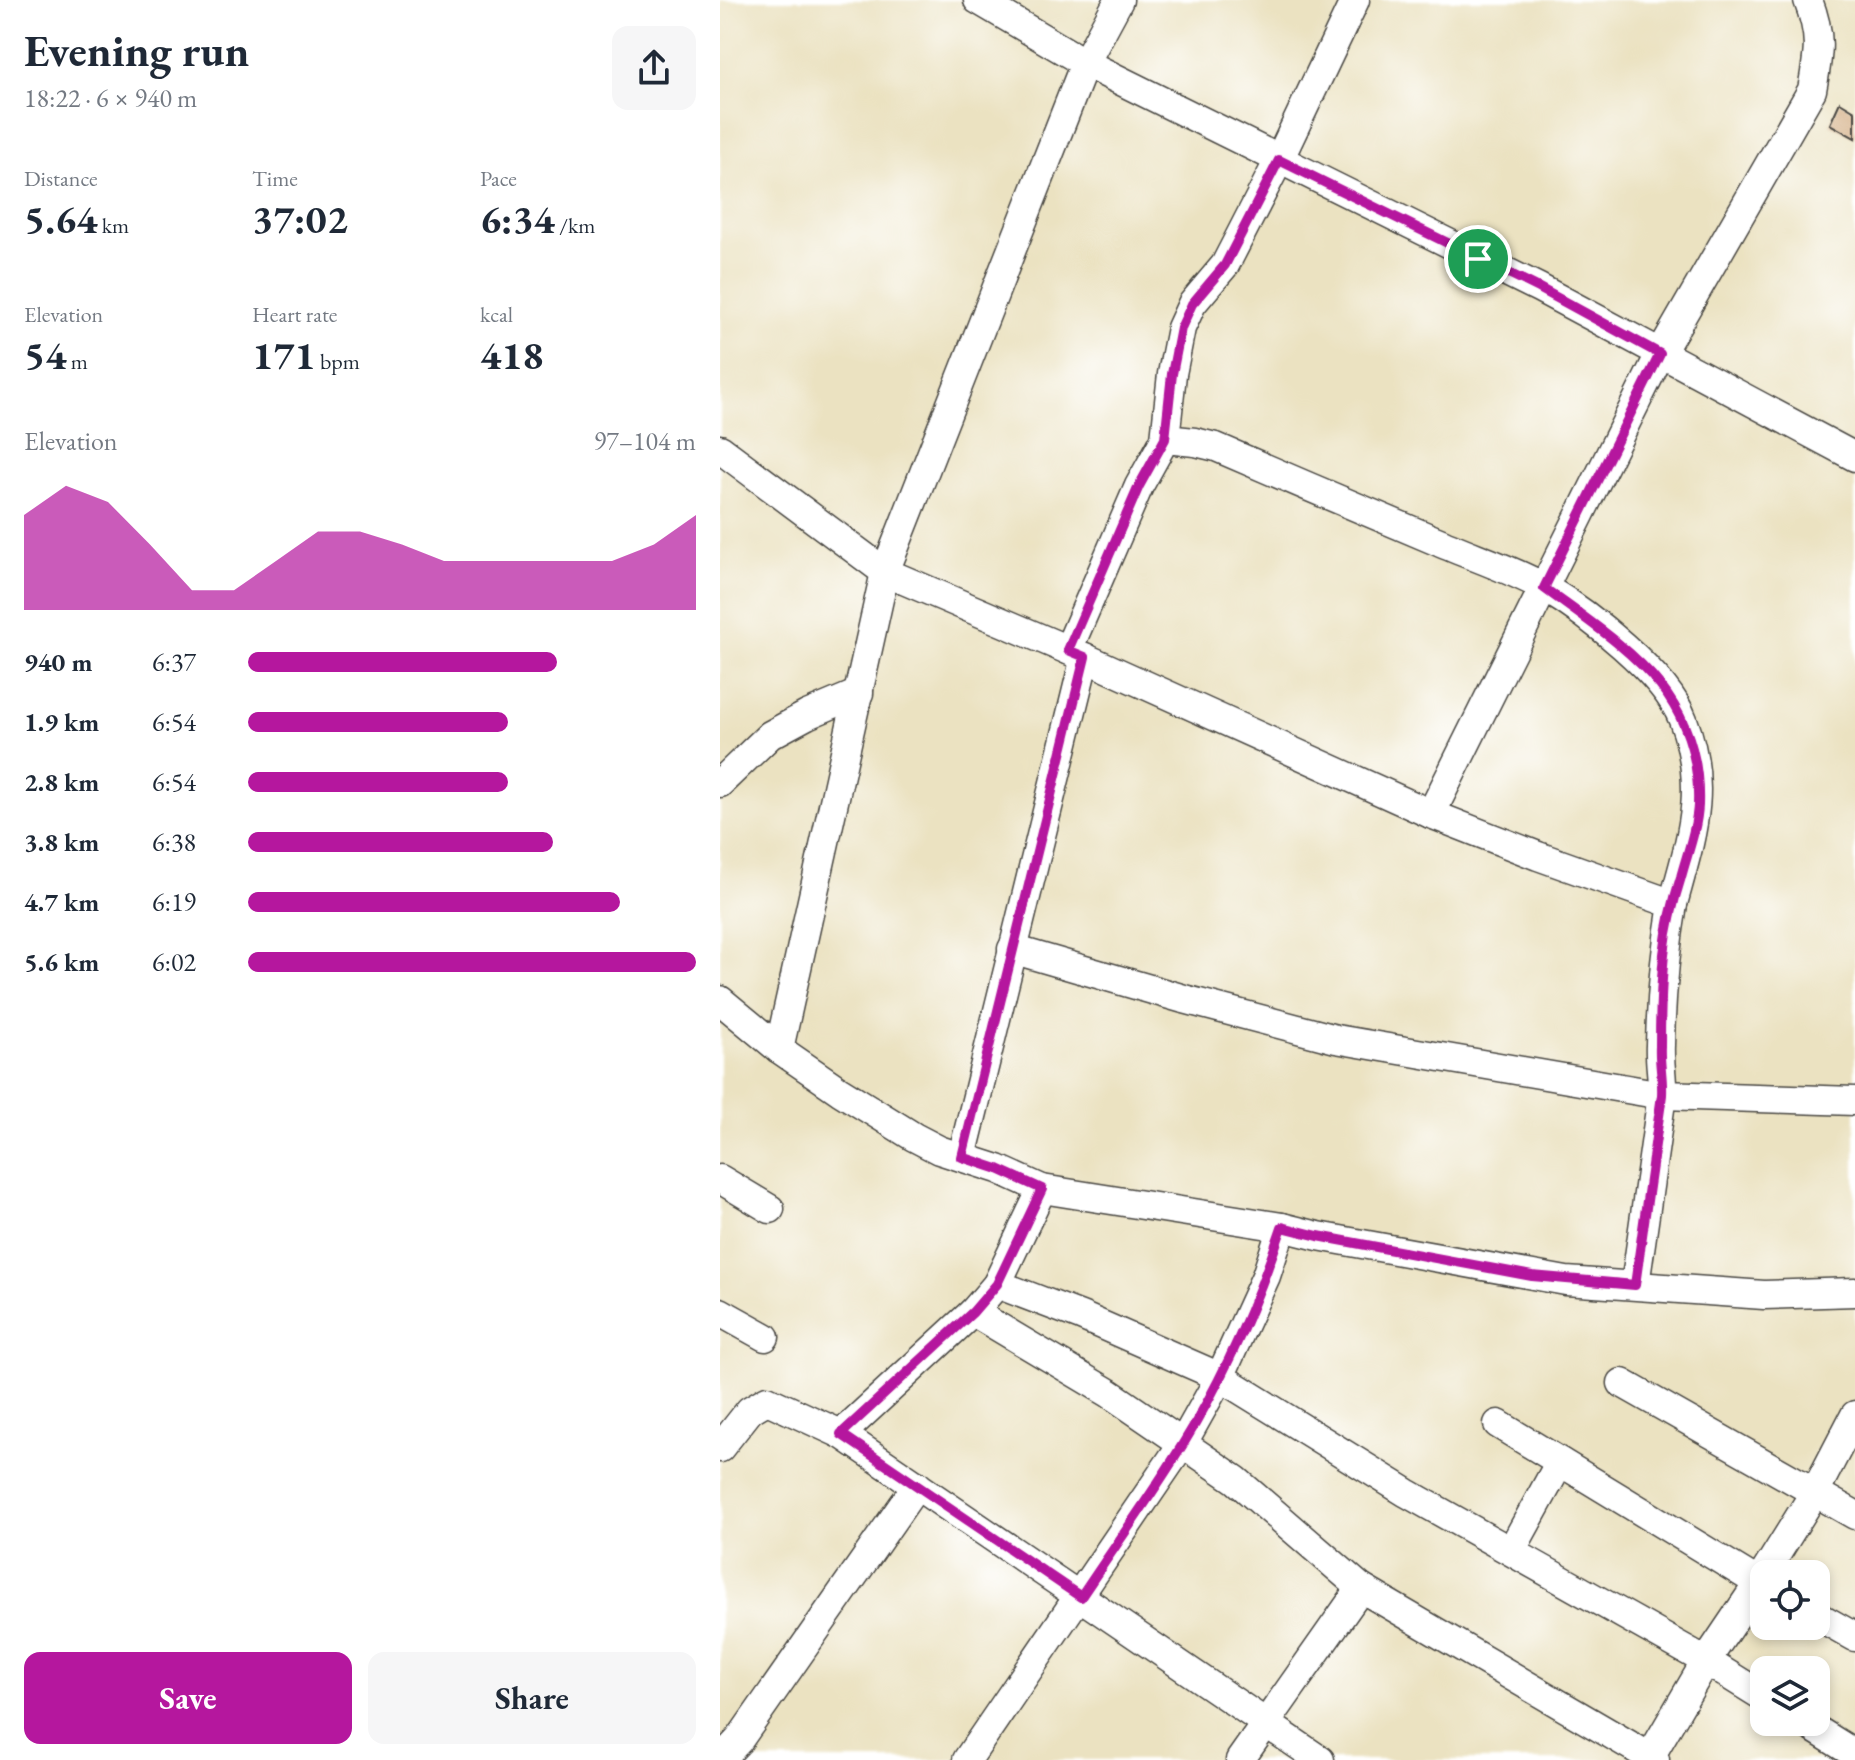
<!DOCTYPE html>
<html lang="en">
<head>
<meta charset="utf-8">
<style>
  :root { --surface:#fff; --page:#f6f6f7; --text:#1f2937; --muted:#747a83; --accent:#b5179e }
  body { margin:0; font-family:"EB Garamond",serif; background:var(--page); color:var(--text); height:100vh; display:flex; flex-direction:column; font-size:30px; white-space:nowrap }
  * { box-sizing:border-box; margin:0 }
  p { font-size:26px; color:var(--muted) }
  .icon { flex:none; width:44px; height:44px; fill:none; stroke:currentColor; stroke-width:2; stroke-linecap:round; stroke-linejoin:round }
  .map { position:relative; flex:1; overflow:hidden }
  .drawer { display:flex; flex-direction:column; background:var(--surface); width:720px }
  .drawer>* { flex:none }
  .fabs { position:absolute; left:1030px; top:1560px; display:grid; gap:16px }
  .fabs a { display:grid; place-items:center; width:80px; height:80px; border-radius:16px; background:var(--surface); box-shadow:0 4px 12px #0003; font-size:40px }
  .pin { position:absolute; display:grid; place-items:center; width:68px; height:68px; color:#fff; margin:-34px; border:4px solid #fff; border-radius:50%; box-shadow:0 2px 8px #0007 }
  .round { display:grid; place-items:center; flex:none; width:84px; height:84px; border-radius:16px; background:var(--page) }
  .headline { display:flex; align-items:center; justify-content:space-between; height:136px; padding:0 24px }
  h1 { font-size:44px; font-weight:700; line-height:60px }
  .figures { display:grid; grid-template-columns:repeat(3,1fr); gap:12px; height:136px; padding:8px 24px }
  .figures div { display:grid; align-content:center }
  .figures b { font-size:40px; font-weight:700 }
  .figures small { font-size:22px; font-weight:400 }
  .figures p { font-size:22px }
  .chart { height:224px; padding:16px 24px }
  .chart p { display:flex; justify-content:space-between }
  .chart svg { width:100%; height:144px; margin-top:8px; fill:var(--accent); opacity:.7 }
  .primary-button { display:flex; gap:16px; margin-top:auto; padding:16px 24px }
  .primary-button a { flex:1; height:92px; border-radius:16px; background:var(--accent); color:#fff; font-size:32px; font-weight:700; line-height:92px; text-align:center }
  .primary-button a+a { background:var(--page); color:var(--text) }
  ul { padding:0 24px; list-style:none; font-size:26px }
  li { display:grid; grid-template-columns:128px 96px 1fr; align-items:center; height:60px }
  li i { height:20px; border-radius:10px; background:var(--accent) }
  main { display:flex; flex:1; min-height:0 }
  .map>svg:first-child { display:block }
  .building { fill:#d1ab80 }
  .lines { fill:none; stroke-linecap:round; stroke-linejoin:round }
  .minor-casing { stroke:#484642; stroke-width:31 }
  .minor { stroke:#fff; stroke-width:28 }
  .route-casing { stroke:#fff; stroke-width:16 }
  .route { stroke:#b5179e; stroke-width:10 }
</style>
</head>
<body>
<main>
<section class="drawer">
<div class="headline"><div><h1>Evening run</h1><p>18:22 · 6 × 940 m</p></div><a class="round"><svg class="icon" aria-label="share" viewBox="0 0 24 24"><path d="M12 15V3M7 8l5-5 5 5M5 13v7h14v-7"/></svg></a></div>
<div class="figures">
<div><p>Distance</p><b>5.64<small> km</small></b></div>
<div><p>Time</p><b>37:02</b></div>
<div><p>Pace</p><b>6:34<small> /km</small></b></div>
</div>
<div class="figures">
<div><p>Elevation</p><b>54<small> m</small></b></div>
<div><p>Heart rate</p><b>171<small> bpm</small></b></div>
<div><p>kcal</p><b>418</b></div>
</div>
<div class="chart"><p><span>Elevation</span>97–104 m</p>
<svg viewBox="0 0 160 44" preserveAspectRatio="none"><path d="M0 44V15L10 6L20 11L30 24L40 38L50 38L60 29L70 20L80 20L90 24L100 29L110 29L120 29L130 29L140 29L150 24L160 15V44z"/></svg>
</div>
<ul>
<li><b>940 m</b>6:37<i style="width:69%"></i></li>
<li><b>1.9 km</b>6:54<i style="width:58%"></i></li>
<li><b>2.8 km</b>6:54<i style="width:58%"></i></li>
<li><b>3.8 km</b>6:38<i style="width:68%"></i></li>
<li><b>4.7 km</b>6:19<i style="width:83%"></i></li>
<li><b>5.6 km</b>6:02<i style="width:100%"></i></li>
</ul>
<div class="primary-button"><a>Save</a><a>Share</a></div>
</section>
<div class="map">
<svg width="1135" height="1760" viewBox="0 0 1135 1760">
  <rect width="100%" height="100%" fill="#fff"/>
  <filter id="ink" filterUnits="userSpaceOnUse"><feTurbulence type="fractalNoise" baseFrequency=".0125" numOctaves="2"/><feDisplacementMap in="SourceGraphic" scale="16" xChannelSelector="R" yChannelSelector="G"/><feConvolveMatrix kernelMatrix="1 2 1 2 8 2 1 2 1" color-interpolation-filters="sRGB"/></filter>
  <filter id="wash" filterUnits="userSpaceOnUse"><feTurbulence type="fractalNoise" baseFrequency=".006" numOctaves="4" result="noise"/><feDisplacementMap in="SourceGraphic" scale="32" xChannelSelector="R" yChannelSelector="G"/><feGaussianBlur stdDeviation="1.8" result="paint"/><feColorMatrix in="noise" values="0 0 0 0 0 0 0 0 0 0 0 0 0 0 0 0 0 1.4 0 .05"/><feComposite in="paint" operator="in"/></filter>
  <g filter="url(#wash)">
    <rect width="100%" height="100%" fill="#ebe2c1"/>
    <g id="blocks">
      <path class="building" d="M1120,102L1135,111V138L1110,124Z"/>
    </g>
  </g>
  <g filter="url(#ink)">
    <use href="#blocks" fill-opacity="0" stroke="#484642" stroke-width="2"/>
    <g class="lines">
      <defs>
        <g id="minor">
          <path d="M258,0L365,63L819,288L1135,457"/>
          <path d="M445,439L452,374L461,328L472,304L505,265L559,160L635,0"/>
          <path d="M0,449L165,572L348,650L711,814L818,856L953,904C945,951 941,997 940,1045C939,1062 943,1078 942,1095L1135,1101"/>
          <path d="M348,650L419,486L445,439L475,442L496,447C570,479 645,511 719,542C753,557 794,570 825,588C867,613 946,674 963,720C989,789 971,837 953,904"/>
          <path d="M0,783L50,735L87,715L139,693"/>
          <path d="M711,814L940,354L1092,90C1099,52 1102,37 1088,0"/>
          <path d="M292,949L464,999L616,1039L942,1095L915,1285"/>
          <path d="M0,1000L59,1049L120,1091L194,1137L219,1150L278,1169L322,1189L277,1284L253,1312L121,1434"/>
          <path d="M59,1049L165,572L365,63L399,0"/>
          <path d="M242,1157L365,657"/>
          <path d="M0,1179L50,1209"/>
          <path d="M322,1189L562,1227"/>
          <path d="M277,1284L361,1316L500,1377L546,1276L562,1227L598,1236L846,1281L1044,1295L1135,1292"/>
          <path d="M0,1312L45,1337"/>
          <path d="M253,1312L389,1393L516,1480L641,1588L935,1760"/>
          <path d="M902,1383L1135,1515"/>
          <path d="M778,1424L1044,1586"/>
          <path d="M0,1448L30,1410L47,1400L121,1434L600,1760"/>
          <path d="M791,1551L840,1462"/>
          <path d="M1044,1574L1095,1492L1135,1415"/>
          <path d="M1096,1615L1135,1637"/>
          <path d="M1084,1722L1135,1754"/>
          <path d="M930,1757L986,1661L1044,1575"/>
          <path d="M0,1760L19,1740L197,1485"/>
          <path d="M247,1760L463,1443L500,1377L687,1493L986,1661L1044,1697"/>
          <path d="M520,1760L641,1588"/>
        </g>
      </defs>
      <use href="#minor" class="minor-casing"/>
      <use href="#minor" class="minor"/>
    </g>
  </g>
  <g class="lines" filter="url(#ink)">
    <defs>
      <path id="route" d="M559,160L819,288L940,354L824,588C904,647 982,692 978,805C977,829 967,854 961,877C953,902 947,928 944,954C941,984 940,1016 940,1046C939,1062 943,1078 942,1095L915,1285L812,1276L598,1236L562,1227C537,1302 505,1376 463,1444C431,1496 395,1546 361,1597L121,1434L253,1312L277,1284L322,1189L278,1169L242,1157L365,657L348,650L419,486L445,439L452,374L461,328L472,304L505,265Z"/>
    </defs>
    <use href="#route" class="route-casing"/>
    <use href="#route" class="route"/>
  </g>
</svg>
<div class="fabs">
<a><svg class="icon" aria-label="locate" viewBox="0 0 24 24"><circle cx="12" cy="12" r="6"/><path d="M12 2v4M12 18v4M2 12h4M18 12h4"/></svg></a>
<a><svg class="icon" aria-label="layers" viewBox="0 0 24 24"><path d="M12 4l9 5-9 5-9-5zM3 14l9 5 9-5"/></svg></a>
</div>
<div class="pin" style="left:758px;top:259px;background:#1e9e55"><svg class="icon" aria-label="arrive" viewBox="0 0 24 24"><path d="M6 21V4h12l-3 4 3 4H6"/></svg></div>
</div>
</main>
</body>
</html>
